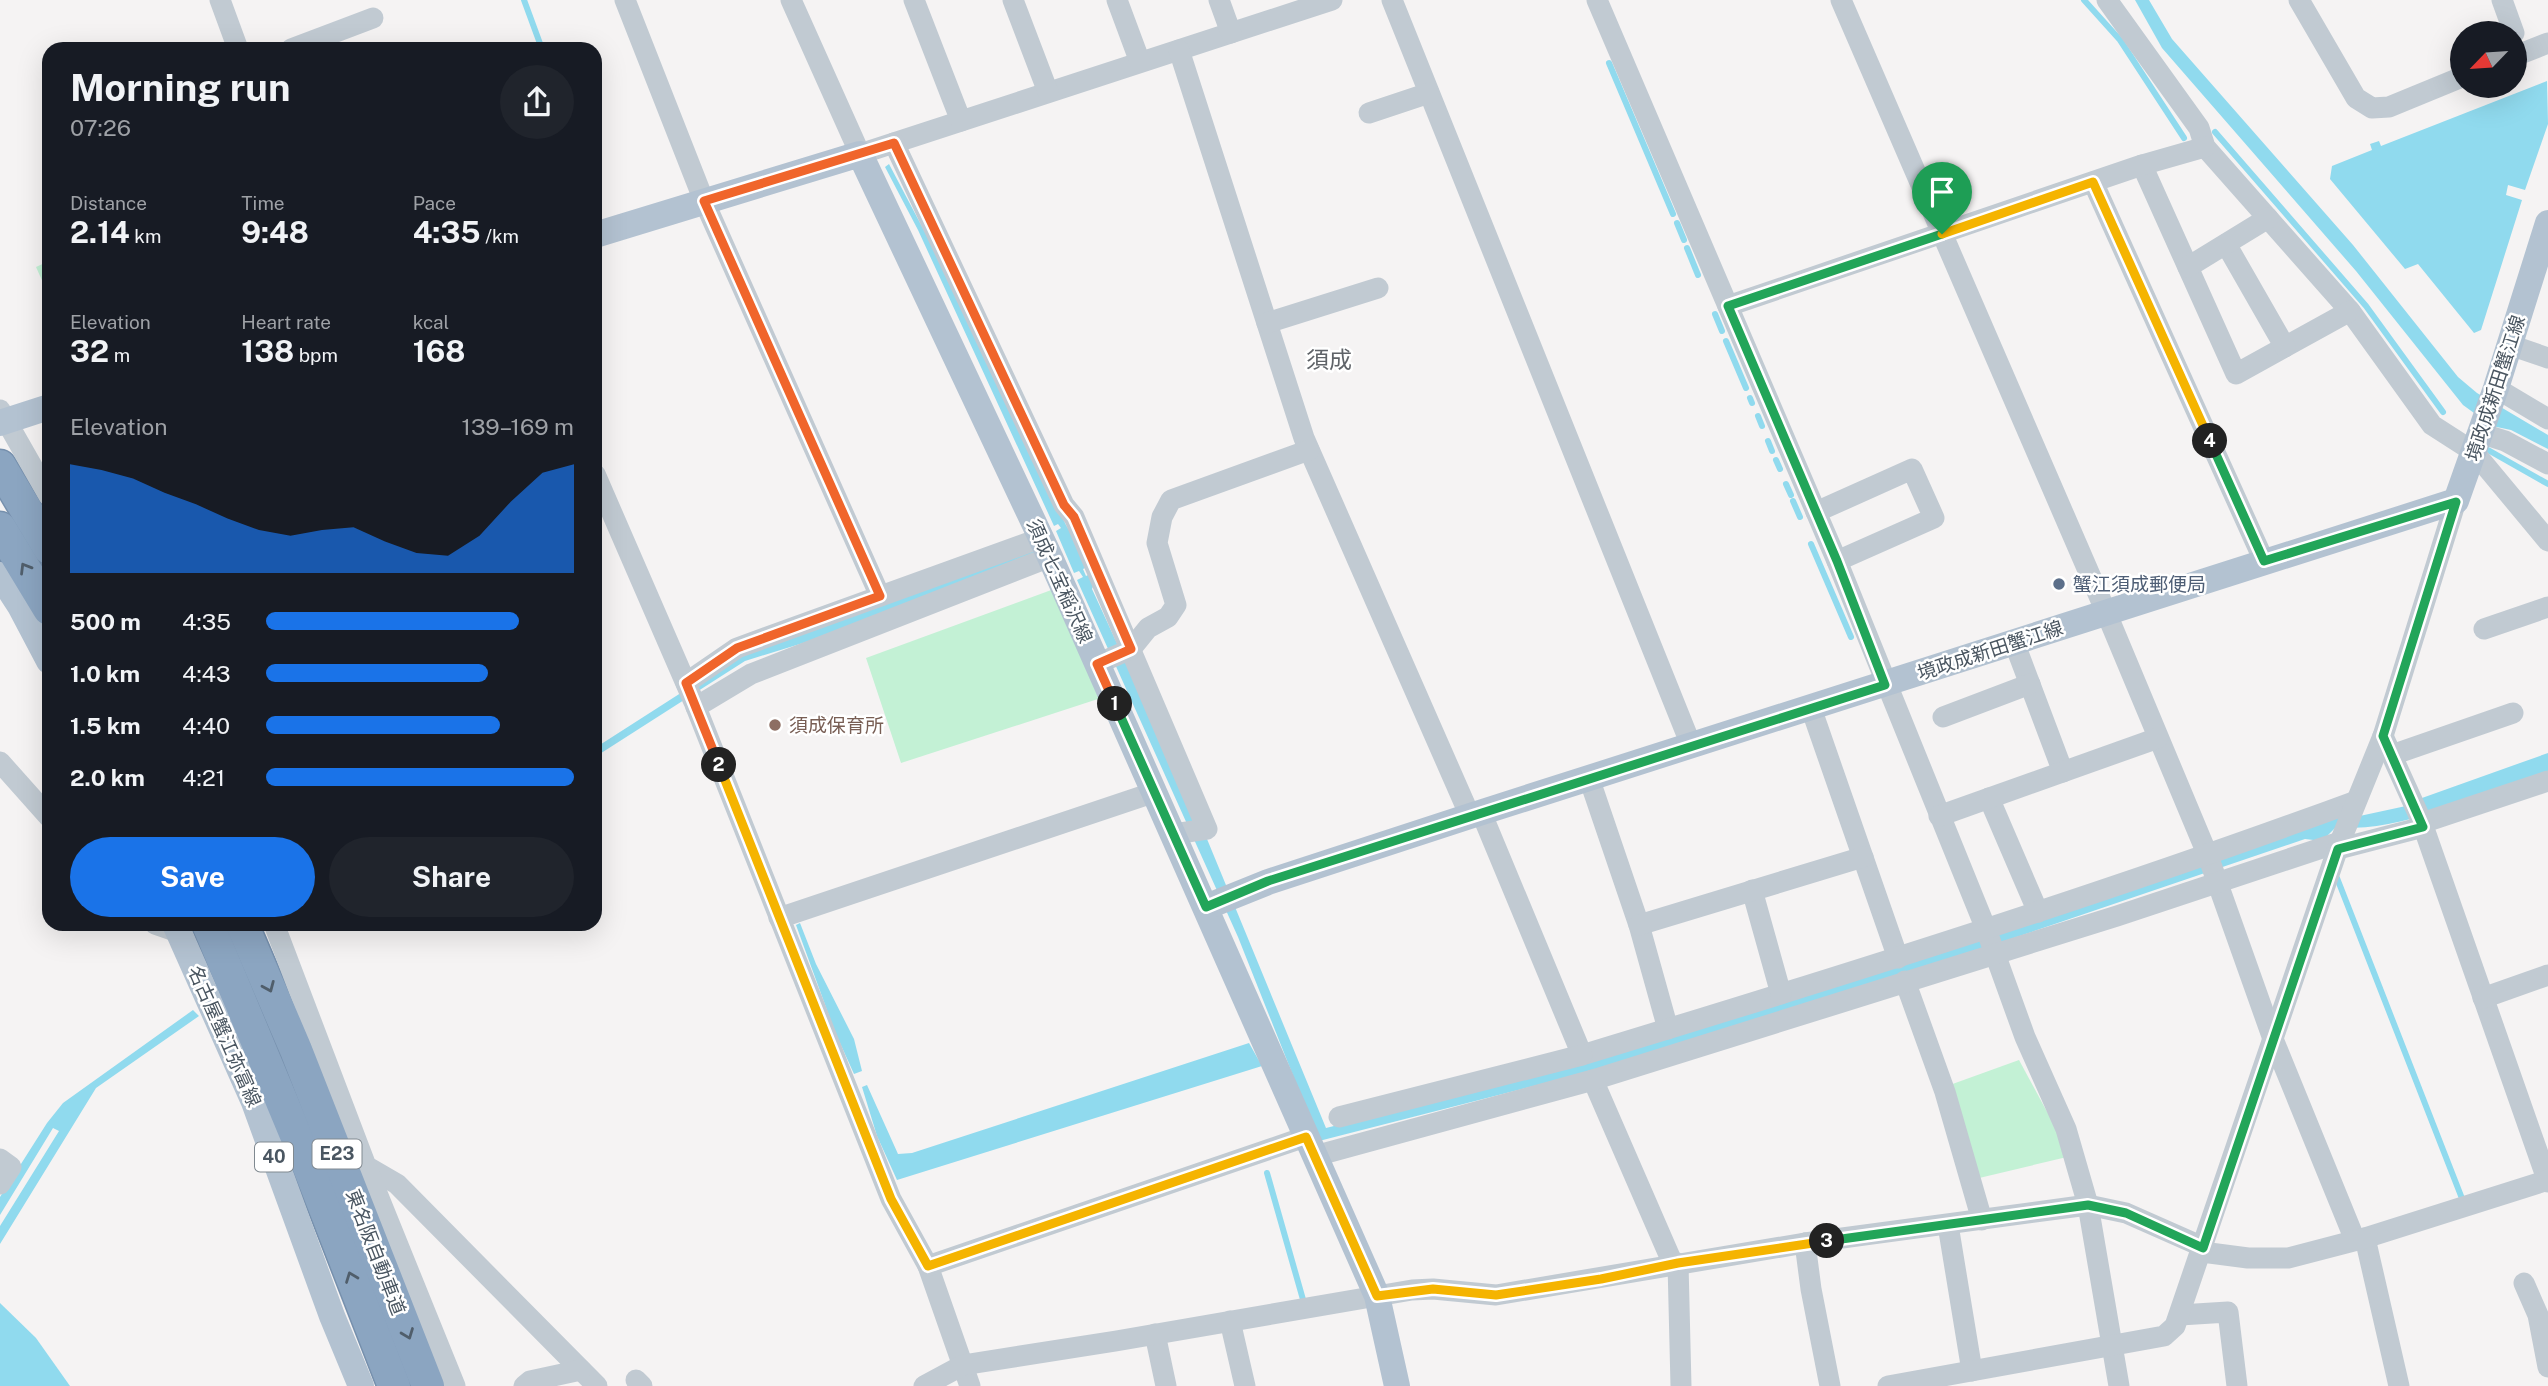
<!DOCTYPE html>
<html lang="en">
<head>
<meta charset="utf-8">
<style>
  :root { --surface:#171b24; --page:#20242c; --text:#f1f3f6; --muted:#9ea1a6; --accent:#1a73e8 }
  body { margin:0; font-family:"Public Sans","Noto Sans JP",sans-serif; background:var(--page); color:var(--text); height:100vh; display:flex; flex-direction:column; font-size:26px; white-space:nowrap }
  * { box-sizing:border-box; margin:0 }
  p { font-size:23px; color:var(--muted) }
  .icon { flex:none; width:38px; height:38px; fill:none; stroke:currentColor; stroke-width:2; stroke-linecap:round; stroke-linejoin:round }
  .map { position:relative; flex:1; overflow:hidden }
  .sheet { position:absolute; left:42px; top:42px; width:560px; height:889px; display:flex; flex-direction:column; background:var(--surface); border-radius:21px; box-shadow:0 7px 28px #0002 }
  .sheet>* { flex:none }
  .needle { width:46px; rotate:245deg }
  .controls { position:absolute; left:2450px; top:21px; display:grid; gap:14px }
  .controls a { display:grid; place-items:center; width:77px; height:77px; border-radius:50%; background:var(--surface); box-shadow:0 7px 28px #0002; font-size:35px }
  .pin { position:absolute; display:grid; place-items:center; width:60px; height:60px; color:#fff; margin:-72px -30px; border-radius:50% 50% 50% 0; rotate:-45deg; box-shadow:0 0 7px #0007 }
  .pin .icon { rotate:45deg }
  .km { position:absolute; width:35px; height:35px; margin:-18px; border-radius:50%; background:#222; color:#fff; font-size:19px; line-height:35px; text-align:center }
  .round { display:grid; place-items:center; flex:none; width:74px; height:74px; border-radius:37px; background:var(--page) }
  .headline { display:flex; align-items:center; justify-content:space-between; height:119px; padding:0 28px }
  h1 { font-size:38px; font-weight:700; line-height:52px }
  .figures { display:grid; grid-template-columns:repeat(3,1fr); gap:10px; height:119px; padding:7px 28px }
  .figures div { display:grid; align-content:center }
  .figures b { font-size:30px; font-weight:700 }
  .figures small { font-size:19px; font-weight:400 }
  .figures p { font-size:19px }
  .chart { height:196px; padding:14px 28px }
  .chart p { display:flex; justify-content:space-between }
  .chart svg { width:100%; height:126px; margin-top:7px; fill:var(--accent); opacity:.7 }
  .cta { display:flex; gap:14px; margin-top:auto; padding:14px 28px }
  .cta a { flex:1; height:80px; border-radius:42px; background:var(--accent); color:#fff; font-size:28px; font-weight:700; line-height:80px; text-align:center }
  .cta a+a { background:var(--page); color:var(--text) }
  ul { padding:0 28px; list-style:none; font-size:23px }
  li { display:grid; grid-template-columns:112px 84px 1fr; align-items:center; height:52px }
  li i { height:18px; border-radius:9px; background:var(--accent) }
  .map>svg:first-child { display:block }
  .green { fill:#c3f1d5 }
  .water { fill:#90daee }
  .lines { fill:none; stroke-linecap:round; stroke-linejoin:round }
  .stream { stroke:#90daee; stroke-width:6 }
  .highway-casing { stroke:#7690ad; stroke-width:35 }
  .minor { stroke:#c1cad2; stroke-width:21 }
  .major { stroke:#b3c2d1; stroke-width:26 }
  .highway { stroke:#8ba5c1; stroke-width:32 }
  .oneway { stroke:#505e6b }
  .split-1-casing { stroke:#fff; stroke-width:14 }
  .split-2-casing { stroke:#fff; stroke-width:14 }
  .split-3-casing { stroke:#fff; stroke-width:14 }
  .split-4-casing { stroke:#fff; stroke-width:14 }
  .split-5-casing { stroke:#fff; stroke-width:14 }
  .split-1 { stroke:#22a559; stroke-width:9 }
  .split-2 { stroke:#f0652b; stroke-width:9 }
  .split-3 { stroke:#f5b400; stroke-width:9 }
  .split-4 { stroke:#22a559; stroke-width:9 }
  .split-5 { stroke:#f5b400; stroke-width:9 }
  .service-dot { fill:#5c6f8a; stroke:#fff; stroke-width:2.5 }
  .education-dot { fill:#8d6e63; stroke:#fff; stroke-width:2.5 }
  .labels { text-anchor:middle; stroke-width:5; stroke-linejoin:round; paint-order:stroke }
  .shield { fill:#fff; stroke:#808990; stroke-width:2 }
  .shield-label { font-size:18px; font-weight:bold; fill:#4a5661 }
  .street-label { font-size:19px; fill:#4a5661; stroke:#fff }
  .service-label { font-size:19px; fill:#4e5e75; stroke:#fff; text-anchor:start }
  .education-label { font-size:19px; fill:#785e54; stroke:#fff; text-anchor:start }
  .quarter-label { font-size:23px; fill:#5f6368; stroke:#fff }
</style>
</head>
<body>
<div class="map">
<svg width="2548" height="1386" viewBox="0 0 2548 1386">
  <rect width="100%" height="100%" fill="#f5f3f3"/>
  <g class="green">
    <path d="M49,261V296L36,267Z"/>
    <path d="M1054,589L1101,698L901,763L866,658Z"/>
    <path d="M2019,1060L2058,1132L2067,1157L1975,1179L1947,1086Z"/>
  </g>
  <g class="water">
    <path d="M2135,0H2149L2172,39L2353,245L2458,377L2477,393L2548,435V449L2511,430L2492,426L2463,405L2356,271L2162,48Z"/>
    <path d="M2547,81L2548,124L2525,190L2508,185L2506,195L2522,200L2481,330L2474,333L2418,264L2405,269L2330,179L2332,166L2372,150L2370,144L2379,141L2381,146Z"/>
    <path d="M889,164L928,238L1066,525L1090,566L1083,569L1086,576L1092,573L1096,580L1092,589L1207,839L1326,1128L1584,1063L2345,807L2355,817L2406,806L2422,798L2548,753V772C2495,790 2391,837 2337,826L2322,841L2305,839L2008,940L1589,1072L1319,1141L1238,937L1077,580L1083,577L1079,571L1074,573L1056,531L1061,528L1058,524L1054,526L918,230L885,167Z"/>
    <path d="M1032,545L1035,553L829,635L745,661L595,757V748L740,655Z"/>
    <path d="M800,923L816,964L854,1039L862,1071L854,1074L835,1032L796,925Z"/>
    <path d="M193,1010L199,1016L96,1088L0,1244V1226L59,1131L53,1128L0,1215V1197L47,1123L63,1103Z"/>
    <path d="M1249,1043L1262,1066L897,1180L877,1136L862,1087L867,1085L898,1154L912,1153Z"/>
    <path d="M0,1303L36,1338L70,1386H0Z"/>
  </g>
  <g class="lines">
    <g class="stream">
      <path d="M524,0L542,49"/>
      <path d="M2084,0L2120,40L2184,138"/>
      <path d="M1609,63L1673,214"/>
      <path d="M2215,132L2366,306L2443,412"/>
      <path d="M1677,223L1684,240"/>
      <path d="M1687,248L1698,275"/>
      <path d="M1715,314L1722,331"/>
      <path d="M1726,341L1746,388"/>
      <path d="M1750,398L1752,403"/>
      <path d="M1758,416L1762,426"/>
      <path d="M1768,441L1772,451"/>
      <path d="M2488,450L2548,484"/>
      <path d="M1776,460L1780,469"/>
      <path d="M1786,484L1791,495"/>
      <path d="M1793,501L1800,517"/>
      <path d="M1811,544L1851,637"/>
      <path d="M2337,878L2463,1201"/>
      <path d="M290,924L292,927"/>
      <path d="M1267,1173L1304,1303"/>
    </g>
    <defs>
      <g id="highway">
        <path d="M0,466L49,548"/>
        <path d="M0,528L49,609"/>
        <path d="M208,924L303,1152L394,1386"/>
        <path d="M242,924L296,1050L428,1386"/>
      </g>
    </defs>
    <use href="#highway" class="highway-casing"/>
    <g class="minor">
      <path d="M220,0L238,49"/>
      <path d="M625,0L704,201L880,596"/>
      <path d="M791,0L860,154L1332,0"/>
      <path d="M914,0L961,121"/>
      <path d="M1013,0L1048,92"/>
      <path d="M1117,0L1140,62"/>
      <path d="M1219,0L1231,33"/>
      <path d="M1392,0L1691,745"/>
      <path d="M1597,0L1837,561L1986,929L2025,1037L2066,1129L2088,1205L2119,1386"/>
      <path d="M1841,0L2106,612L2208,856L2273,1039L2355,1240"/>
      <path d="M2107,0L2199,128L2205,147L2350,311L2432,425L2474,452L2548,541"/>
      <path d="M2299,0L2356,98L2372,108L2389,107L2462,77"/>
      <path d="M2502,0L2514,33"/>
      <path d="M291,49L373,18"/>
      <path d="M1179,50L1304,438L1470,816"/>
      <path d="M2515,56L2548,43"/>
      <path d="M1369,113L1429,93"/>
      <path d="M894,143L1064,505L1074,517L1207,829L1174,834"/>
      <path d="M2142,165L2236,374L2350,311"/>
      <path d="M2093,182L2264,561"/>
      <path d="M2226,244L2285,347"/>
      <path d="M2188,267L2268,218"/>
      <path d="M1728,306L2142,165L2205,147"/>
      <path d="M1267,323L1378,288"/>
      <path d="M2510,345L2548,358"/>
      <path d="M2496,388L2548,419"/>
      <path d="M0,410L49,496"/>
      <path d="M2480,433L2505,441L2548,464"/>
      <path d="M595,474L694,702L891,1199L928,1266L970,1386"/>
      <path d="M1816,512L1912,469L1934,518L1837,561"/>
      <path d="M2484,629L2548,607"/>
      <path d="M2014,642L2063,772"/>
      <path d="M1097,664L1131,649L1148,628L1168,617L1176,605L1157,543L1162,517L1171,500L1309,450"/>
      <path d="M686,683L737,648L1041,538"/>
      <path d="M696,707L751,674L1050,557"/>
      <path d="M1811,708L1898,958"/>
      <path d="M1943,717L2030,684"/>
      <path d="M2383,736L2421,820L2548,1182"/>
      <path d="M2392,755L2513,713"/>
      <path d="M0,762L49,817"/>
      <path d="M1589,778L1639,925L1668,1029"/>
      <path d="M1989,798L2038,912"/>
      <path d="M1481,812L1582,1055C1842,976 2101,895 2356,801"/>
      <path d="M1939,816L2158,738"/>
      <path d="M2422,823L2548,781"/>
      <path d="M2338,849L2423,827"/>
      <path d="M1752,890L1781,994"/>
      <path d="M779,918L1155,792"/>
      <path d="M155,924L178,932"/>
      <path d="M274,924L366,1166L397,1184L597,1386"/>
      <path d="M1639,925L1863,857"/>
      <path d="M1905,981L1945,1092L1982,1220"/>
      <path d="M2483,998L2548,975"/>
      <path d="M1593,1080L1673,1264"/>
      <path d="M1339,1117L1582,1055"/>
      <path d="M1315,1156L1593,1080L2117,916L2340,842"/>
      <path d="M0,1159L11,1167L0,1184"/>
      <path d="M366,1166L455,1386"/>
      <path d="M1948,1225L1972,1371"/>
      <path d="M2365,1238L2399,1386"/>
      <path d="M1805,1243L1811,1289L1830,1386"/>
      <path d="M2202,1252L2248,1258H2288L2365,1238L2548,1180"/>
      <path d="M1678,1263L1681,1386"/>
      <path d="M928,1266L1305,1137"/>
      <path d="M2524,1283L2538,1315L2548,1367"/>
      <path d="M2180,1315L2228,1312L2237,1386"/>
      <path d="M1230,1321L1245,1386"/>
      <path d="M1155,1334L1166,1386"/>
      <path d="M636,1380L642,1386"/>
      <path d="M524,1386L530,1381L581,1370"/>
      <path d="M924,1386L963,1365L1116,1341L1412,1290L1433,1289L1496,1295L1805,1243L2088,1205L2126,1213L2203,1247"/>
      <path d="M1888,1386L2164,1336L2175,1326L2340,842L2383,736L2456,501"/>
    </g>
    <g class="major">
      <path d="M595,235L860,154L1050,557L1377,1296L1397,1386"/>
      <path d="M0,423L49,407"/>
      <path d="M0,575L20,606L49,661"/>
      <path d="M1206,907L1268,882L1470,816L2456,501L2496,388L2548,223"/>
      <path d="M175,924L254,1102L332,1316L361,1386"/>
    </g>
    <use href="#highway" class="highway"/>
  </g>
  <defs><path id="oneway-chevron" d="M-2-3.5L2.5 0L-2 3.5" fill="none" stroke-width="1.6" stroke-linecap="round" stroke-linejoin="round" transform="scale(1.75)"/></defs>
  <g class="oneway">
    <use href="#oneway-chevron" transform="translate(25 568) rotate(-121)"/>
    <use href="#oneway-chevron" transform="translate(269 987) rotate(67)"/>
    <use href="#oneway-chevron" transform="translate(351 1277) rotate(-111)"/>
    <use href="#oneway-chevron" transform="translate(408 1334) rotate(69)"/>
  </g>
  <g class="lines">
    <defs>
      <path id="split-1" d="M1115,704L1206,907L1268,881L1885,685L1837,561L1728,306L1942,234"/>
      <path id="split-2" d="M719,765L686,683L737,648L880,596L704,201L894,143L1064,505L1074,517L1131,649L1097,664L1115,704"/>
      <path id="split-3" d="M719,765L891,1199L928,1266L1306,1137L1377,1296L1433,1289L1496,1295L1601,1279L1678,1263L1827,1241"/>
      <path id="split-4" d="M1827,1241L2088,1205L2126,1213L2203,1248L2338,849L2423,827L2383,736L2456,502L2264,561L2210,441"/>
      <path id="split-5" d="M1942,234L2093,182L2210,441"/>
    </defs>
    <use href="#split-1" class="split-1-casing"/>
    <use href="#split-2" class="split-2-casing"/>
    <use href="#split-3" class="split-3-casing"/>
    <use href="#split-4" class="split-4-casing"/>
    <use href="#split-5" class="split-5-casing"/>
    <use href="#split-1" class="split-1"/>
    <use href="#split-2" class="split-2"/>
    <use href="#split-3" class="split-3"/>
    <use href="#split-4" class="split-4"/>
    <use href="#split-5" class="split-5"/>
  </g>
  <circle class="service-dot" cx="2059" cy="584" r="7"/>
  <circle class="education-dot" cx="775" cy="725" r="7"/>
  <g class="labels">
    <g class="shield">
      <rect x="312.5" y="1139.5" width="49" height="29" rx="5"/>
      <rect x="255" y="1142.5" width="38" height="29" rx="5"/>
    </g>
    <g class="shield-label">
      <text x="337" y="1160">E23</text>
      <text x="274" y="1163">40</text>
    </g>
    <g class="street-label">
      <text transform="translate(2495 388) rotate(-72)" y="7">境政成新田蟹江線</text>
      <text transform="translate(1060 581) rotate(66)" y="7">須成七宝稲沢線</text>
      <text transform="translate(1990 650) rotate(-18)" y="7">境政成新田蟹江線</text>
      <text transform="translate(225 1036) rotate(66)" y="7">名古屋蟹江弥富線</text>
      <text transform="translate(376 1252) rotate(69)" y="7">東名阪自動車道</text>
    </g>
    <g class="service-label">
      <text x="2073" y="591">蟹江須成郵便局</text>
    </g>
    <g class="education-label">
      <text x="789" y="732">須成保育所</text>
    </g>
    <g class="quarter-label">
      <text x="1329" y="368">須成</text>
    </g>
  </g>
</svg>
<div class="controls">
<a><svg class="needle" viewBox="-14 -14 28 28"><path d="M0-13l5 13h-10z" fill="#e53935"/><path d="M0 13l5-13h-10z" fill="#9ea1a6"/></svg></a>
</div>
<div class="pin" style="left:1942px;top:234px;background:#1e9e55"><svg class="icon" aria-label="arrive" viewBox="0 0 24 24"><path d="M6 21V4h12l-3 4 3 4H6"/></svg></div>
<b class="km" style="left:1115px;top:704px">1</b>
<b class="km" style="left:719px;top:765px">2</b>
<b class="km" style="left:1827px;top:1241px">3</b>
<b class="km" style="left:2210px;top:441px">4</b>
<section class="sheet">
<div class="headline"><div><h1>Morning run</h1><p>07:26</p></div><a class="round"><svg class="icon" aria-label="share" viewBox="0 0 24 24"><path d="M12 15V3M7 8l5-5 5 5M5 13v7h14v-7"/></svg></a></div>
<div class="figures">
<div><p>Distance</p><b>2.14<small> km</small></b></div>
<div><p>Time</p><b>9:48</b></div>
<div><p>Pace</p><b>4:35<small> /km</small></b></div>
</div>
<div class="figures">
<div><p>Elevation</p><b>32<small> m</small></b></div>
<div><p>Heart rate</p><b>138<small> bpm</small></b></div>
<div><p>kcal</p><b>168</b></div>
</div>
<div class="chart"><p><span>Elevation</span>139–169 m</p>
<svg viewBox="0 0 160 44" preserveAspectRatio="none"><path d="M0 44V6L10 8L20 11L30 16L40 20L50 25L60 29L70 31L80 29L90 28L100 33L110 37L120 38L130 31L140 19L150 9L160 6V44z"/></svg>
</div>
<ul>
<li><b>500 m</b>4:35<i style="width:82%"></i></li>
<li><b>1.0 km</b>4:43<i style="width:72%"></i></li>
<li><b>1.5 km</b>4:40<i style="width:76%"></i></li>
<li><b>2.0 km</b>4:21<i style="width:100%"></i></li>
</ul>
<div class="cta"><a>Save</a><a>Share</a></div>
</section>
</div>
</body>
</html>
